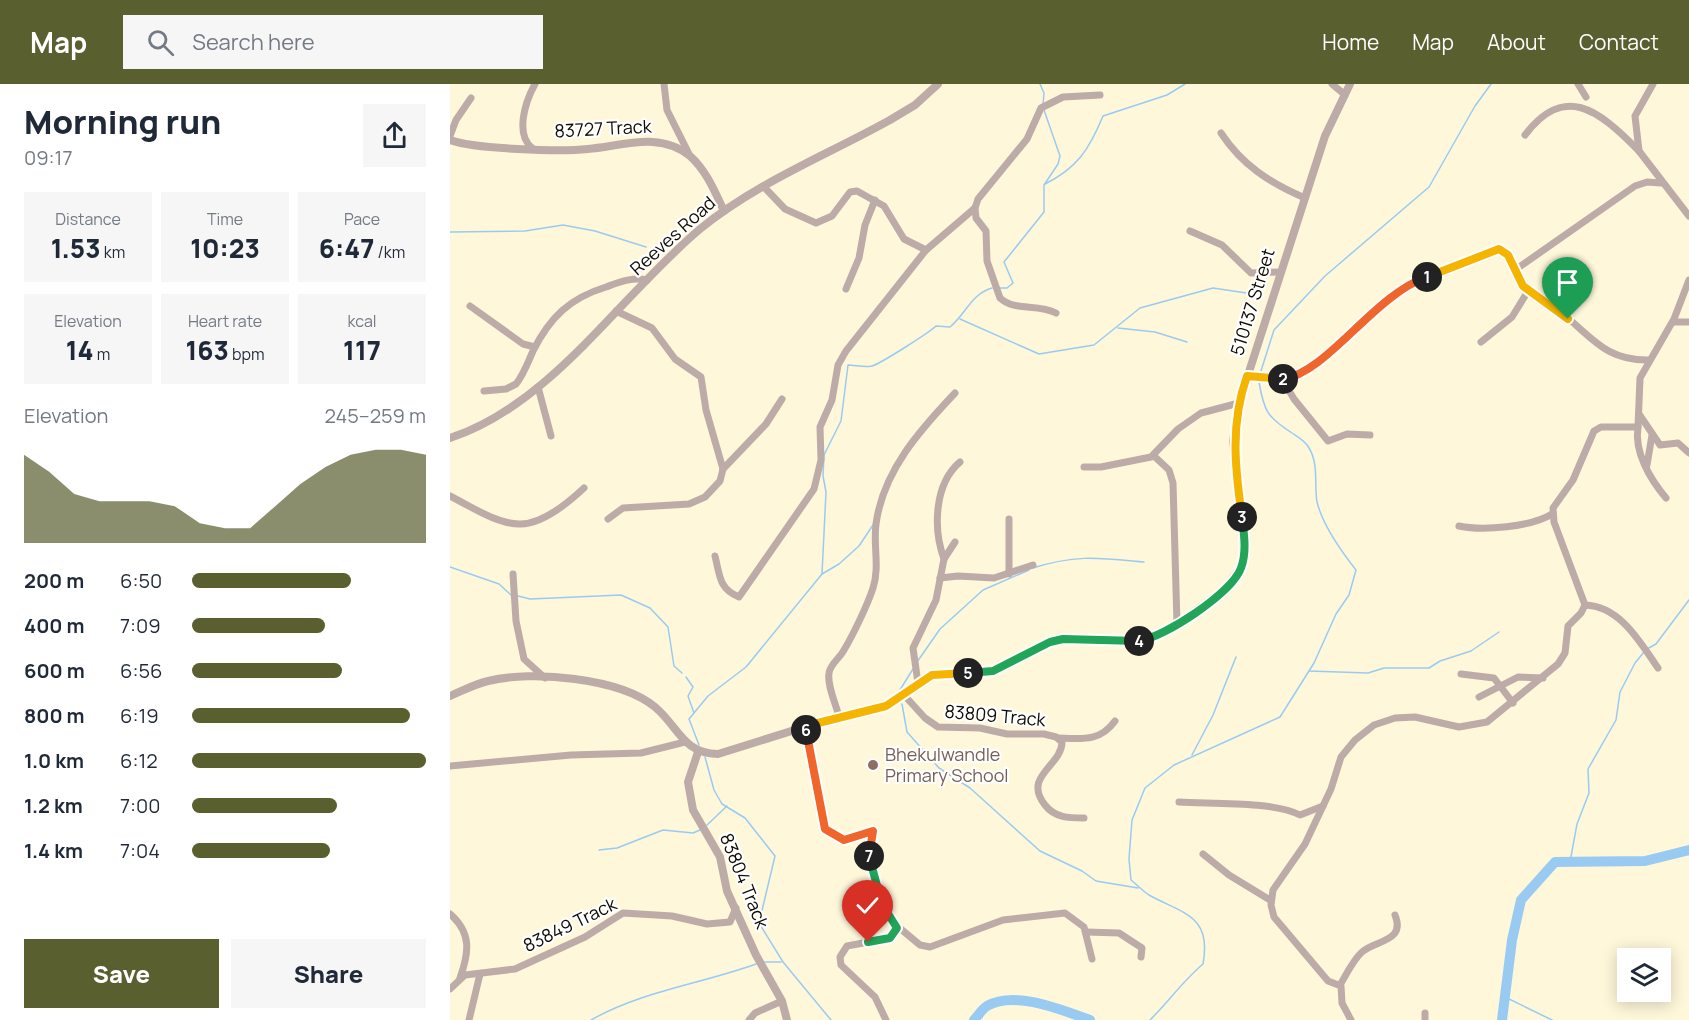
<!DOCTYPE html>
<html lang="en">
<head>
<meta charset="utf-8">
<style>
  :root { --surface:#fff; --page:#f6f6f7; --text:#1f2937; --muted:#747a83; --accent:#595f2e }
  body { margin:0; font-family:Manrope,sans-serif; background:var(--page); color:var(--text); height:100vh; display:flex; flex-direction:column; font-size:22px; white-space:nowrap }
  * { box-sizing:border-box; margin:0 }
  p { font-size:20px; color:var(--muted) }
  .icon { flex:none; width:33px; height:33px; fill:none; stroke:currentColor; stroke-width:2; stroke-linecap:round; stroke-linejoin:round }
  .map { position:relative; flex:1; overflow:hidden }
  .panel { display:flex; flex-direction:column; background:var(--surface); width:450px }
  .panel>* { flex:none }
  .buttons { position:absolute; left:1167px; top:864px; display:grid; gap:12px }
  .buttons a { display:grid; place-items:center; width:54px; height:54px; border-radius:0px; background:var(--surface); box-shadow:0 3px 15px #0003; font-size:30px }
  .pin { position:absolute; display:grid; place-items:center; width:51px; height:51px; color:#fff; margin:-62px -26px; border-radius:50% 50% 50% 0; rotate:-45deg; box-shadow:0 0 6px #0007 }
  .pin .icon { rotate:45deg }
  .km { position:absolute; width:30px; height:30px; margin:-15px; border-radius:50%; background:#222; color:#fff; font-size:16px; line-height:30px; text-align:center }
  .round { display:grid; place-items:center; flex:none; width:63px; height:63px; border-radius:0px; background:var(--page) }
  .head { display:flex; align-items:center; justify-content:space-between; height:102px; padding:0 24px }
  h1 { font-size:33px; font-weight:800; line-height:45px }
  .stats { display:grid; grid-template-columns:repeat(3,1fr); gap:9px; height:102px; padding:6px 24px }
  .stats div { display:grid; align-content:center; border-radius:0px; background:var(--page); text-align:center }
  .stats b { font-size:26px; font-weight:800 }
  .stats small { font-size:16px; font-weight:400 }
  .stats p { font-size:16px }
  .chart { height:168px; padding:12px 24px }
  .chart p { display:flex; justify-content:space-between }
  .chart svg { width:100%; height:108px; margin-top:6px; fill:var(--accent); opacity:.7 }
  .primary-button { display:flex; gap:12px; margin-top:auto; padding:12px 24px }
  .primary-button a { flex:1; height:69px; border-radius:0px; background:var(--accent); color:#fff; font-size:24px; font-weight:800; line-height:69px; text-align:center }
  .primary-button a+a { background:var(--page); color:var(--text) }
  ul { padding:0 24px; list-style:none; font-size:20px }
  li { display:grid; grid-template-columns:96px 72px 1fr; align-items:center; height:45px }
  li i { height:15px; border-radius:8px; background:var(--accent) }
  header { display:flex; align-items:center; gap:36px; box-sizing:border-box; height:84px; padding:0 30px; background:var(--accent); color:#fff }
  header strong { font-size:28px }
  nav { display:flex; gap:33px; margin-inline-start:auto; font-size:21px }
  .search { width:420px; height:54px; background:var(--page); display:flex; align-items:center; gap:15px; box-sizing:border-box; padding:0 21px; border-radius:0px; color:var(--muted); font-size:22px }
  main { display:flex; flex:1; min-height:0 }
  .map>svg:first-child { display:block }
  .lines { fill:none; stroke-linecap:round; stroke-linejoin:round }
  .stream { stroke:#99cbf2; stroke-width:1.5 }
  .river { stroke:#99cbf2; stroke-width:10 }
  .minor { stroke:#bdaba8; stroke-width:7 }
  .tertiary { stroke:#bdaba8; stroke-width:8 }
  .split-1-casing { stroke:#fff; stroke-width:12 }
  .split-2-casing { stroke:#fff; stroke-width:12 }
  .split-3-casing { stroke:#fff; stroke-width:12 }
  .split-4-casing { stroke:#fff; stroke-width:12 }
  .split-5-casing { stroke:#fff; stroke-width:12 }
  .split-6-casing { stroke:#fff; stroke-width:12 }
  .split-7-casing { stroke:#fff; stroke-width:12 }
  .split-8-casing { stroke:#fff; stroke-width:12 }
  .split-1 { stroke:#f5b400; stroke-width:8 }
  .split-2 { stroke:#f0652b; stroke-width:8 }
  .split-3 { stroke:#f5b400; stroke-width:8 }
  .split-4 { stroke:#22a559; stroke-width:8 }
  .split-5 { stroke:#22a559; stroke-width:8 }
  .split-6 { stroke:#f5b400; stroke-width:8 }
  .split-7 { stroke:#f0652b; stroke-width:8 }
  .split-8 { stroke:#22a559; stroke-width:8 }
  .education-dot { fill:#8d6e63; stroke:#fff; stroke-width:2 }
  .labels { text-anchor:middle; stroke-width:4.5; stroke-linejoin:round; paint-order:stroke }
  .street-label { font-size:18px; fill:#0f0b02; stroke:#fff }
  .education-label { font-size:18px; fill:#785e54; stroke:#fff; text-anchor:start }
</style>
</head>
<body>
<header>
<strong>Map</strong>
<div class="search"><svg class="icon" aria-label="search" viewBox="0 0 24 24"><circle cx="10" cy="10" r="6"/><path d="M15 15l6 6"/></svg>Search here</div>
<nav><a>Home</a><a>Map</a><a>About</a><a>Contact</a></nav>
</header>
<main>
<section class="panel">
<div class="head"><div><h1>Morning run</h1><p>09:17</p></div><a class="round"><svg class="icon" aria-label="share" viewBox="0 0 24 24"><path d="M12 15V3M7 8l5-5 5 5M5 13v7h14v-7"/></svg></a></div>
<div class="stats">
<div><p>Distance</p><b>1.53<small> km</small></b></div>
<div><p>Time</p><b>10:23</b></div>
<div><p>Pace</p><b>6:47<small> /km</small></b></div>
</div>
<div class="stats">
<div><p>Elevation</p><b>14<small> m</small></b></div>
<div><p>Heart rate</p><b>163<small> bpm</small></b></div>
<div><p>kcal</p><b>117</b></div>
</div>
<div class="chart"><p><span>Elevation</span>245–259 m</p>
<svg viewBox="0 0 160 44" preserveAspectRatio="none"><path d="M0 44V8L10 15L20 24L30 27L40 27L50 27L60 29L70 36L80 38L90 38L100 29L110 20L120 13L130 8L140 6L150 6L160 8V44z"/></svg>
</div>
<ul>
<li><b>200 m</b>6:50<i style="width:68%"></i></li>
<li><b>400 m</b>7:09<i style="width:57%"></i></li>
<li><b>600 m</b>6:56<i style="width:64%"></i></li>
<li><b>800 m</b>6:19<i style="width:93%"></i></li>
<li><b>1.0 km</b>6:12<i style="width:100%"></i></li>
<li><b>1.2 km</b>7:00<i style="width:62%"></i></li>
<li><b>1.4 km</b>7:04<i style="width:59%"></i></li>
</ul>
<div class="primary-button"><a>Save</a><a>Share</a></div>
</section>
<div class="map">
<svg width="1239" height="936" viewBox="0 0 1239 936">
  <rect width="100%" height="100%" fill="#fef7da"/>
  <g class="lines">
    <g class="stream">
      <path d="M590,0L594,9L593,21"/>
      <path d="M595,100C627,84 639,66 653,32L717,11L735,0"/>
      <path d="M0,148L75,147L113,141L145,147L196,163"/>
      <path d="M548,204H557L563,199L554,178L594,128V101L608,80L610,72L594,26"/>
      <path d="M510,235L589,270L644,261L690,224L763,204L803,210"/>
      <path d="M668,244L705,248L737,258"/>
      <path d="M810,290L824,246L875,192L979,103L1025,22L1041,0"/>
      <path d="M0,483L49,500L61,511"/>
      <path d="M583,484C627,470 650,474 694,478"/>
      <path d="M372,490L376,408L373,392L374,371L391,337L398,281C405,281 415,284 422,282C430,280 480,248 486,242L500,243C516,230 521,210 542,204"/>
      <path d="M68,512L80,515L171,511L200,524L218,543L224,582L232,589"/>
      <path d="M1197,565L1206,560L1239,516"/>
      <path d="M467,578L490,545L533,506L579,486"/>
      <path d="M859,587L918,589L934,584H979L990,577L1021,567L1049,548"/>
      <path d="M236,593L243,603L238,612L244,629"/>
      <path d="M448,609L463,585"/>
      <path d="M452,620L457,648L489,684L520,704L590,767L632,787L646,797L688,804"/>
      <path d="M249,661L239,635L258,612L296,583L372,490L389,480L409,462L423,441"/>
      <path d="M742,671L763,631L786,573"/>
      <path d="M255,673L264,706L272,720L295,734L325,772L309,839L333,878L381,936"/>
      <path d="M257,741L277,722"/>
      <path d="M149,766L167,764L213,746L243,749L250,746"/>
      <path d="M1120,778L1127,740L1139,709L1138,685L1166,636L1170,608L1185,579L1194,568"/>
      <path d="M315,878H331"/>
      <path d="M1055,913L1102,936"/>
      <path d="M141,936C192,907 251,900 306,880"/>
      <path d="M700,936C719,917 733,897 753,880C762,831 733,830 699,811C693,807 687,801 681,796L679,775L682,736L695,704L724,681L830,633L864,579L886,530L899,511L906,486C891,467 873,442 867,418C864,401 869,380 859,364C856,357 848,353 842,349C817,333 814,327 809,298"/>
    </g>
    <g class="river">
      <path d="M524,936C528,932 532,925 537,922C565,906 612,926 640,936"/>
      <path d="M1052,936L1062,856L1071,816L1105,778L1195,777L1239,766"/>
    </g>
    <g class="minor">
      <path d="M214,0L217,26L239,70"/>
      <path d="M882,0L894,10"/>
      <path d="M1128,0L1136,13"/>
      <path d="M1203,0L1185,32L1189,67L1239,132"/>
      <path d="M771,49C792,81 820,99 855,114"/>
      <path d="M1075,51C1114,0 1147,24 1189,67"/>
      <path d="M0,52L6,36L21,14"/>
      <path d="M82,64C65,50 75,18 85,0"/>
      <path d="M314,103L335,125L366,139L382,132L400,108L407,107L434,122L454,155L476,166"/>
      <path d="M525,124L526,134L536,147L537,177L550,214C565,228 587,219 606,229"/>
      <path d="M740,147L772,161L801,189L830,188"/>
      <path d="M1065,186L1185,102L1197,98L1211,99"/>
      <path d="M396,205L409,174L415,141L425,116"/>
      <path d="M20,222L73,260L85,263"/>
      <path d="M166,227L202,244L225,275L251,293L256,326L273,385"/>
      <path d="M1223,238H1239"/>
      <path d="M1031,258L1062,233L1078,207"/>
      <path d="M797,292L822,296L849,290L876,270L934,218L959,201L1024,177L1045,165C1065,167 1063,191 1074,203C1084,213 1098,219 1109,227C1141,251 1154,277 1199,276"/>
      <path d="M832,295L844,315L878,357L897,350L920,351"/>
      <path d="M88,303L101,352"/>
      <path d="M34,307L56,305L66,300C74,290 78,278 83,267C100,233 120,214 156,203C170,198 182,193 197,196"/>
      <path d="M1189,330L1210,361L1228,359L1239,369"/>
      <path d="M1188,343C1184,368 1200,395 1216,414"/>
      <path d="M704,372L719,386L723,399L727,540"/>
      <path d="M1197,381L1202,351"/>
      <path d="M634,383H651L701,373L728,345L751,329L789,319"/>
      <path d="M0,412C20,422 47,440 69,440C92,441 119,418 134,404"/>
      <path d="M158,435L173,424L239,420L255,413L270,397L273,385L316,340L332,315"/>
      <path d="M559,435V490"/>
      <path d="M1009,442C1033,447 1081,443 1102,430"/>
      <path d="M265,472C270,492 269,505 289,513L364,405L371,376L370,343L382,316L388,281L396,267L476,166L525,124L528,115L577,55L591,24L613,13L650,11"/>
      <path d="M494,475C483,445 484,400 510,378"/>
      <path d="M63,490L66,537L74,575L95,594"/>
      <path d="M490,494L508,492L544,494L583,481"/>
      <path d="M1135,521C1170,522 1190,558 1208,584"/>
      <path d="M1011,590L1044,594L1063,619"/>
      <path d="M468,599L463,564L486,516L494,475L505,458"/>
      <path d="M454,611L475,634L488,643L530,644L557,650H594L606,653L612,658C612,682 572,692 595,721C605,734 619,734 634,734"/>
      <path d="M1029,613L1068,593L1093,594"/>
      <path d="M389,633C386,620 377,602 379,589C380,580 390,574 394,566C403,551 418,520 423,504C430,483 423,461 426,440C433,387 470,346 505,309"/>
      <path d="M356,642L375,745L394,756L423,747L420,778L432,820L445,837L446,847L440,854L397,862L390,873L391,881L425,913L436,936"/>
      <path d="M608,654C632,655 650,658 665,637"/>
      <path d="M0,682L121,671L191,669L235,658"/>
      <path d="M729,718C761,720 823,717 850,731L873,722"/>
      <path d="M753,770L779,791L820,816"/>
      <path d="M0,830C22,849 19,869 10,894"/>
      <path d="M446,841L470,861L480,863L553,836L615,829L634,843L642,875"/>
      <path d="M636,848L669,849L692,864L691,873"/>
      <path d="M890,901C896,891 903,876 912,868C925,856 956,858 945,831"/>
      <path d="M0,905L15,891L65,885L135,853L173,829L222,832L257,840L280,838L286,824"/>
      <path d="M19,936L30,890"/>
      <path d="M299,936L305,929L332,917"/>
      <path d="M901,936L892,919L891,902L878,897L824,833L821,821L823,806L855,760L881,705L891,673L905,656L924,641L945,634L965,633L1009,643L1037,638L1108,580L1115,569L1118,542L1131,529L1135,521L1104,438L1103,424L1123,396L1144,347L1151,343H1188L1190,294L1224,235L1239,196"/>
      <path d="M975,936V929"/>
    </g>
    <g class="tertiary">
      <path d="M0,56C23,65 111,68 138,65C172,62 210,47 240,72C256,86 265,108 274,127"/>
      <path d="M0,354C101,321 170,212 250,145C306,99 377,71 440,36L465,21L488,0"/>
      <path d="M0,612C12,607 25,600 38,597C82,586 170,594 205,623C229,643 232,669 268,670L383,634L436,622L481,591L543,587L600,558L620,554L693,556L727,540L774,506L792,481L795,452L783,358L788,322L875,52L900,0"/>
      <path d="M248,668L238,698L243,726L270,773L277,807L306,871L332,917L337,936"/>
    </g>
  </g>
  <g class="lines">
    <defs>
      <path id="split-1" d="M977,193L1049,165L1058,171L1073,202L1118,235"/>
      <path id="split-2" d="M833,295C877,289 925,210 977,193"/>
      <path id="split-3" d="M792,433C785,384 780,340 797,292L833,295"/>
      <path id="split-4" d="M689,557C715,553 782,509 791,484C797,468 794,450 792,433"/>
      <path id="split-5" d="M518,589L543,587L600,558L613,555L689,557"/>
      <path id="split-6" d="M356,646V642L436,622L482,591L518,589"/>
      <path id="split-7" d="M356,646L375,745L394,756L423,747L419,772"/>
      <path id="split-8" d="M418,858L440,854L447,844L432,820L419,772"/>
    </defs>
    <use href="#split-1" class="split-1-casing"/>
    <use href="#split-2" class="split-2-casing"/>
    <use href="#split-3" class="split-3-casing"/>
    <use href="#split-4" class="split-4-casing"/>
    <use href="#split-5" class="split-5-casing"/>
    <use href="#split-6" class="split-6-casing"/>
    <use href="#split-7" class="split-7-casing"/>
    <use href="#split-8" class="split-8-casing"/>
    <use href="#split-1" class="split-1"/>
    <use href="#split-2" class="split-2"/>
    <use href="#split-3" class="split-3"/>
    <use href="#split-4" class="split-4"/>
    <use href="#split-5" class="split-5"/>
    <use href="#split-6" class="split-6"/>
    <use href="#split-7" class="split-7"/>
    <use href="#split-8" class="split-8"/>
  </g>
  <circle class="education-dot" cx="423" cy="681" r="6"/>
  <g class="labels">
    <g class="street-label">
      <text transform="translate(153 45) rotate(-3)" y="6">83727 Track</text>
      <text transform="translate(223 152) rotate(-42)" y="6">Reeves Road</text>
      <text transform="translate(803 218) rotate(-73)" y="6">510137 Street</text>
      <text transform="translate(545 632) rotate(5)" y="6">83809 Track</text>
      <text transform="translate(294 797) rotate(68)" y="6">83804 Track</text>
      <text transform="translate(120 841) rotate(-26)" y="6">83849 Track</text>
    </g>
    <g class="education-label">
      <text x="435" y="677">Bhekulwandle<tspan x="435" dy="21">Primary School</tspan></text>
    </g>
  </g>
</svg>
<div class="buttons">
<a><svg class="icon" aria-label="layers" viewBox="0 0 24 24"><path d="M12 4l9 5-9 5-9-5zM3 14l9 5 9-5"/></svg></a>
</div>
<div class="pin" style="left:1118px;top:235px;background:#1e9e55"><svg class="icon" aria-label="arrive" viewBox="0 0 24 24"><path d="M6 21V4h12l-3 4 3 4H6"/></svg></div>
<div class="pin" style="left:418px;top:858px;background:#d93025"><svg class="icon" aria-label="check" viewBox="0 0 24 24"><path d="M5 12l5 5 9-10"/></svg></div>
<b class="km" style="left:977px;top:193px">1</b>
<b class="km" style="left:833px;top:295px">2</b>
<b class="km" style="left:792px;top:433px">3</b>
<b class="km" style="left:689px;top:557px">4</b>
<b class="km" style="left:518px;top:589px">5</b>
<b class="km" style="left:356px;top:646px">6</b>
<b class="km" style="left:419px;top:772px">7</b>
</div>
</main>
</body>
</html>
